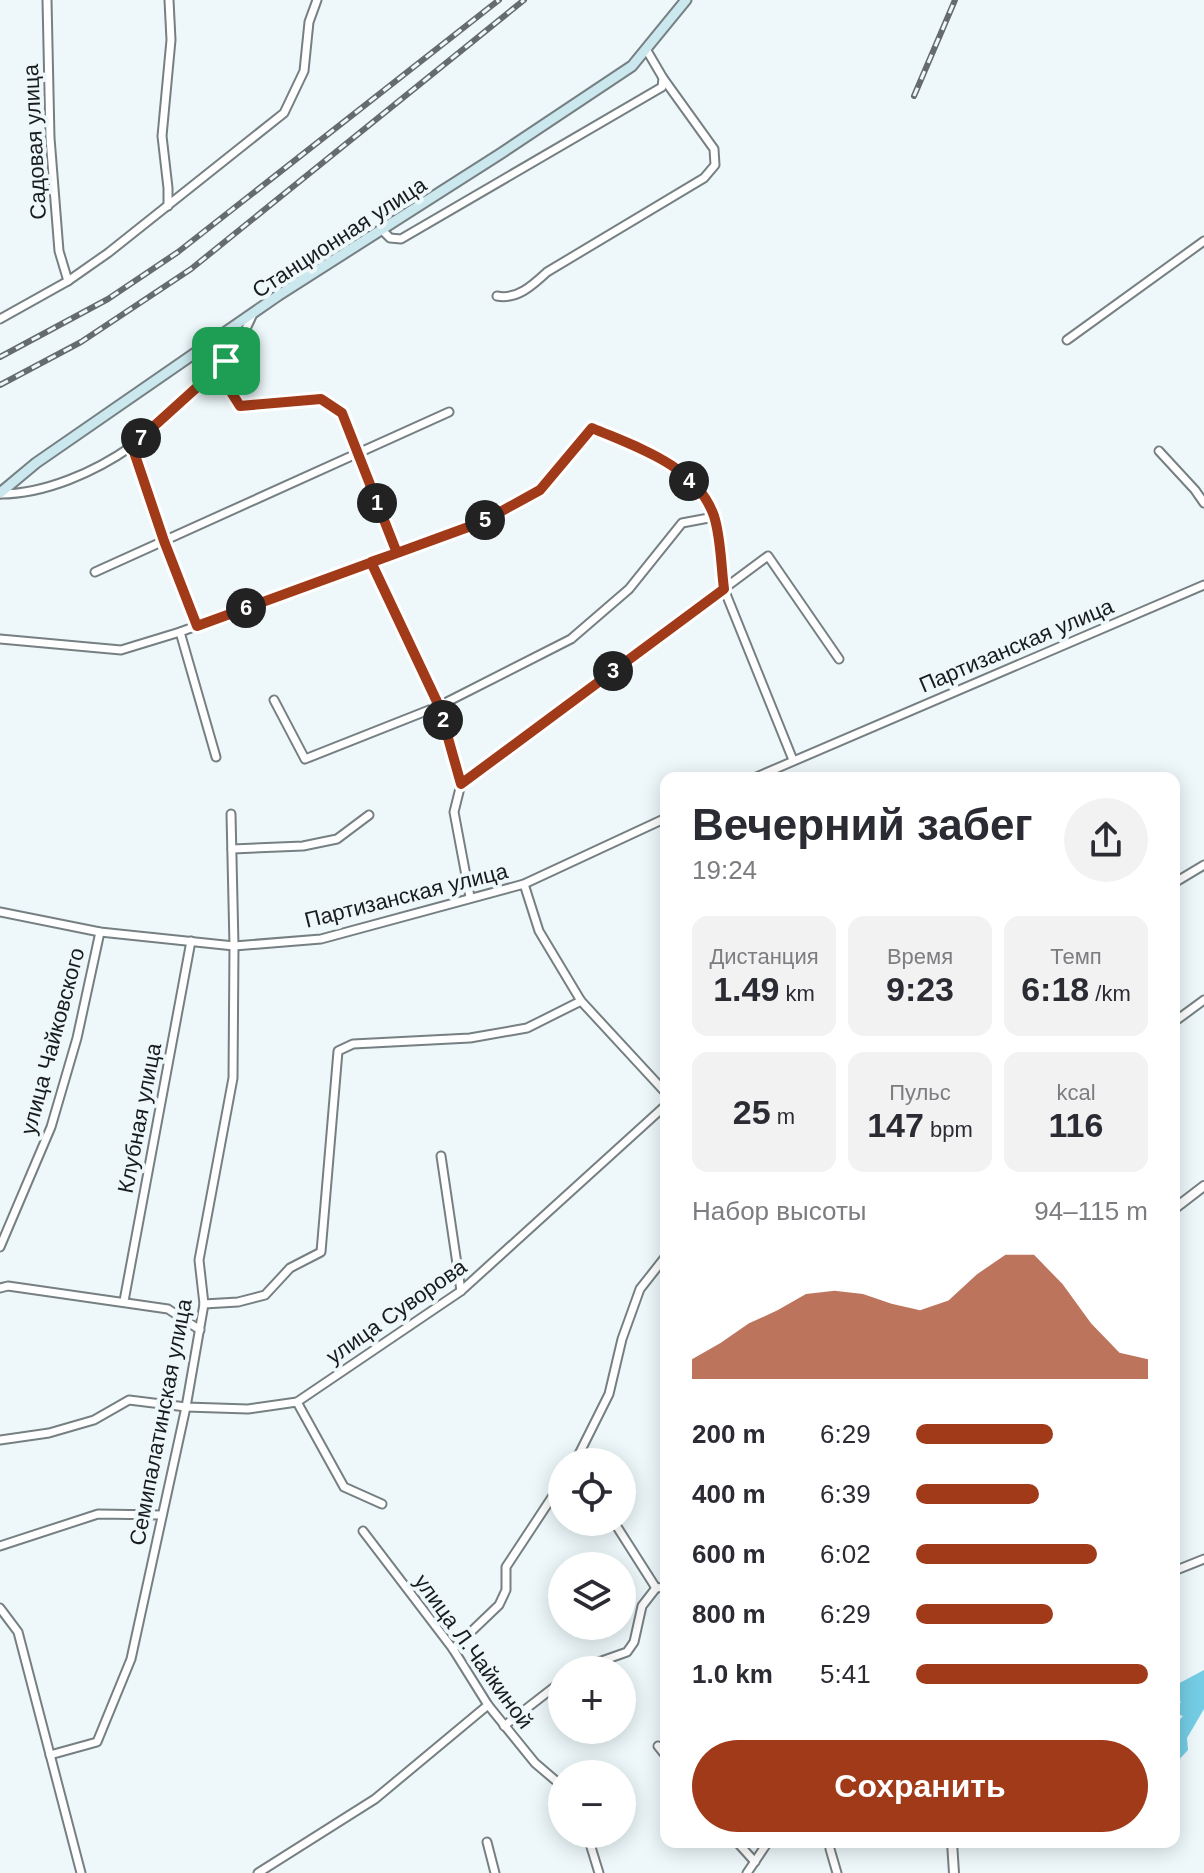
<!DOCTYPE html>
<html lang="ru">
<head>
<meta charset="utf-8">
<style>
  :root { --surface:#fff; --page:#f2f2f3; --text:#2b2b33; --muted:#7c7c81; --accent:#a13a19 }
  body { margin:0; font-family:Helvetica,sans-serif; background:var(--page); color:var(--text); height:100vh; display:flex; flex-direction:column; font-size:30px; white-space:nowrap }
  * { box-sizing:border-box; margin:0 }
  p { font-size:26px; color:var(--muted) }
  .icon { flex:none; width:44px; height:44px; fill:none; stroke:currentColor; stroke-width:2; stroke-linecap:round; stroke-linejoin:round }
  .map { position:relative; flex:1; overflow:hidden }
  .details { position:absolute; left:660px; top:772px; width:520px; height:1076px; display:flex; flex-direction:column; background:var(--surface); border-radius:16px; box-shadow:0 4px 20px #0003 }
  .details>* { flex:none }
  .buttons { position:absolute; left:548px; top:1448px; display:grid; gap:16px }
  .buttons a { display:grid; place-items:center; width:88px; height:88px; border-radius:50%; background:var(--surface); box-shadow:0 4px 20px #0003; font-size:40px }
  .pin { position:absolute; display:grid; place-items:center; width:68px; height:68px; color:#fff; margin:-34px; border-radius:16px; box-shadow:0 4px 12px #0006 }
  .km { position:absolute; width:40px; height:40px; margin:-20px; border-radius:50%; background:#222; color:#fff; font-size:22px; line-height:40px; text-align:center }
  .round { display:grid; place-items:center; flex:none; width:84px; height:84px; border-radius:42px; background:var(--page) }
  .headline { display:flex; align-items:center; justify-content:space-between; height:136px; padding:0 32px }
  h1 { font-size:44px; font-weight:600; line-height:60px }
  .stats { display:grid; grid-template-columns:repeat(3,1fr); gap:12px; height:136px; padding:8px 32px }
  .stats div { display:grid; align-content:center; border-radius:16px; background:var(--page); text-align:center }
  .stats b { font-size:34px; font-weight:600 }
  .stats small { font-size:22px; font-weight:400 }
  .stats p { font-size:22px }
  .chart { height:224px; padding:16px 32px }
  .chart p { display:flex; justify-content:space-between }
  .chart svg { width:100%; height:144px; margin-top:8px; fill:var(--accent); opacity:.7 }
  .button { display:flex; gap:16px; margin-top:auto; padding:16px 32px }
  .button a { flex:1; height:92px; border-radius:48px; background:var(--accent); color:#fff; font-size:32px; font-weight:600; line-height:92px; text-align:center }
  ul { padding:0 32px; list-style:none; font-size:26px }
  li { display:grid; grid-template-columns:128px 96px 1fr; align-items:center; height:60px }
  li i { height:20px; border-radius:10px; background:var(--accent) }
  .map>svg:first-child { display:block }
  .water { fill:#74cde5 }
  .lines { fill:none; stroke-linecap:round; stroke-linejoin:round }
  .minor-casing { stroke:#767f82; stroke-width:11 }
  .tertiary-casing { stroke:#767f82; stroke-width:12 }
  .secondary-casing { stroke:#767f82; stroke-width:13 }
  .minor { stroke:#fff; stroke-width:7 }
  .tertiary { stroke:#fff; stroke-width:8 }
  .secondary { stroke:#cbe8ef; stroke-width:9 }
  .rail-casing { stroke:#666c6d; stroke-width:6 }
  .rail { stroke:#eef8fb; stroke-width:3; stroke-dasharray:9; stroke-linecap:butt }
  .route-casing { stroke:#fff; stroke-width:16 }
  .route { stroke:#a13a19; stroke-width:10 }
  .labels { text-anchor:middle; stroke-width:8; stroke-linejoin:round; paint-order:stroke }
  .street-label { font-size:22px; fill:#191c1d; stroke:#eef8fb }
</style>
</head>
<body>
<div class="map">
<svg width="1204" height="1873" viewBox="0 0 1204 1873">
  <rect width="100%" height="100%" fill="#eef8fb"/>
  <path class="water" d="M1204,1670V1709L1187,1738L1188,1750L1174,1765V1726L1183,1716L1174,1713L1181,1702L1174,1698V1686Z"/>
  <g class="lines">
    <defs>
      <g id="minor">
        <path d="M47,0L50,138L59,251L68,281"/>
        <path d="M168,206V188L162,136L171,40L169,0"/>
        <path d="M381,229L390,238L401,239L662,87L663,78L646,49"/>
        <path d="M497,296C517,300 533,285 547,272L704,178L715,165L714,149L663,78"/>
        <path d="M0,319L68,281L108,253L284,113L304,71L309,22L317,0"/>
        <path d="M1067,340L1204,241"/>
        <path d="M226,363L221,376L240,406L321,399L342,413L397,553"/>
        <path d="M132,446L164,541L197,626"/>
        <path d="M1159,451L1195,490L1204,503"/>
        <path d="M0,494C45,494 95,472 132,446C150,434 166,415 182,401C211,375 237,352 252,316"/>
        <path d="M371,562L439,706L461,784L454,812L470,897"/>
        <path d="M95,572L449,412"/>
        <path d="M180,632L216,757"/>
        <path d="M0,639L121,650L180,632L482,522L540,490L592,428L672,463L705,498L714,517L724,589L793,760"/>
        <path d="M274,700L305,759L439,706L571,639L629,589L682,523L714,517"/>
        <path d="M754,778L1204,585"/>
        <path d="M461,784L768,556L839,659"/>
        <path d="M232,849L303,846L337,839L369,815"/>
        <path d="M1174,883L1204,865"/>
        <path d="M524,884L539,931L581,1001L666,1093"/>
        <path d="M0,912L100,932L234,946L321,939L524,884L666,818"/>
        <path d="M1174,1022L1204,1000"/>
        <path d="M441,1156L461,1291"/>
        <path d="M0,1247L51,1127L77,1038L100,932"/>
        <path d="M0,1288L8,1286L168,1309L200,1330"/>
        <path d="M124,1301L191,941"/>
        <path d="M204,1304L238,1302L265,1295L290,1268L321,1252L338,1051L353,1044L470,1038L527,1028L581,1001"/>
        <path d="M297,1402L344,1487L382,1504"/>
        <path d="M0,1440L49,1433L94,1420L129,1400L186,1407L248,1409L297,1402L461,1291L666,1105"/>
        <path d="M575,1462L609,1394L622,1339L640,1289L666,1256"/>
        <path d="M614,1522L656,1588L666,1587"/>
        <path d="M363,1531L453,1649L488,1705L535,1763L562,1786"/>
        <path d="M0,1546L98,1514L162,1515"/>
        <path d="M1174,1571L1204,1559"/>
        <path d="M0,1608L18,1632L81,1873"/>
        <path d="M453,1649L499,1605L506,1590V1567L562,1482"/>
        <path d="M576,1670L627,1652L634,1642L642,1606L656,1588"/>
        <path d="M504,1726L562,1681"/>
        <path d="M658,1746L666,1756"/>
        <path d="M50,1755L97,1742L131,1659L186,1407L204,1304L199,1260L233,1078L234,946L231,814"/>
        <path d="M587,1834L599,1873"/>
        <path d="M487,1842L495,1873"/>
        <path d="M737,1842L755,1862"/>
        <path d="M830,1849L837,1873"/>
        <path d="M258,1873L375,1799L488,1705"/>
        <path d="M747,1873L768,1842"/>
      </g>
      <g id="tertiary">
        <path d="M1174,1209L1204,1186"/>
        <path d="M952,1842L954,1873"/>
      </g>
      <path id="secondary" d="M0,493L36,463L279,295L500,154L632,66L686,0"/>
    </defs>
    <use href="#minor" class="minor-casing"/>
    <use href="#tertiary" class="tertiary-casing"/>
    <use href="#secondary" class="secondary-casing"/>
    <use href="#minor" class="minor"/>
    <use href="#tertiary" class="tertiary"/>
    <use href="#secondary" class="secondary"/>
    <defs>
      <g id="rail">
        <path d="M914,96L955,0"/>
        <path d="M0,357L108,299L178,252L499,0"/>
        <path d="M0,385L81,342L191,269L524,0"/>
      </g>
    </defs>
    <use href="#rail" class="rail-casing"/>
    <use href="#rail" class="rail"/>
  </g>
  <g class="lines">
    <defs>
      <path id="route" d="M226,361L221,376L240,406L321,399L342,413L397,553L371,562L439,706L461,784L724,589C721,566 721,538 714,516C696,465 636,447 592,428L540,490L482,522L197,626L164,541L132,446L226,361"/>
    </defs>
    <use href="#route" class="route-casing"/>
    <use href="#route" class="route"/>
  </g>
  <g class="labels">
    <g class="street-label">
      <text transform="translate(34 142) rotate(-93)" y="8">Садовая улица</text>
      <text transform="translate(339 237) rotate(-33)" y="8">Станционная улица</text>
      <text transform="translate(1016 645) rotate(-23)" y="8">Партизанская улица</text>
      <text transform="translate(406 895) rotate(-14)" y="8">Партизанская улица</text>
      <text transform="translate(52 1041) rotate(-75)" y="8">улица Чайковского</text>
      <text transform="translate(139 1118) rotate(-79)" y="8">Клубная улица</text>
      <text transform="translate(396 1311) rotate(-35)" y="8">улица Суворова</text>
      <text transform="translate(160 1422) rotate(-79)" y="8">Семипалатинская улица</text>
      <text transform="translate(474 1651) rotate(54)" y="8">улица Л.Чайкиной</text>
    </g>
  </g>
</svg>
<div class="buttons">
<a><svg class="icon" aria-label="locate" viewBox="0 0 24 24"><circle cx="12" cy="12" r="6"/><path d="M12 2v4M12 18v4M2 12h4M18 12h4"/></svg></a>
<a><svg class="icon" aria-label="layers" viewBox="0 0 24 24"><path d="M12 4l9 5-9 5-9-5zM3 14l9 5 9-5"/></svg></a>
<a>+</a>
<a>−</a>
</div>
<div class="pin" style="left:226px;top:361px;background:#1e9e55"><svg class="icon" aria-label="arrive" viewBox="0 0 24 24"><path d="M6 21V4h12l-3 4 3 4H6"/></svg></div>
<b class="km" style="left:377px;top:503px">1</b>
<b class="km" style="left:443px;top:720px">2</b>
<b class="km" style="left:613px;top:671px">3</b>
<b class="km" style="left:689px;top:481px">4</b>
<b class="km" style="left:485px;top:520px">5</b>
<b class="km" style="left:246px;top:608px">6</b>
<b class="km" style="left:141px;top:438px">7</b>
<section class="details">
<div class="headline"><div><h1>Вечерний забег</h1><p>19:24</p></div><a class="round"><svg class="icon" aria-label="share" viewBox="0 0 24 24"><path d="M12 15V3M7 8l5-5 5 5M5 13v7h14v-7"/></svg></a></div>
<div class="stats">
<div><p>Дистанция</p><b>1.49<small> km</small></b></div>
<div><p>Время</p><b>9:23</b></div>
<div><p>Темп</p><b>6:18<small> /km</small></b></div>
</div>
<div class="stats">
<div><b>25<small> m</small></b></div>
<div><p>Пульс</p><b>147<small> bpm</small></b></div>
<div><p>kcal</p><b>116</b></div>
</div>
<div class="chart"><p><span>Набор высоты</span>94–115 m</p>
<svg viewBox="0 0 160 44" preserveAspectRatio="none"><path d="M0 44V38L10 33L20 27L30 23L40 18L50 17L60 18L70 21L80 23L90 20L100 12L110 6L120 6L130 15L140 27L150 36L160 38V44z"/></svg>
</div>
<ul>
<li><b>200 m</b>6:29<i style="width:59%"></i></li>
<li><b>400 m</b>6:39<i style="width:53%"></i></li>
<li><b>600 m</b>6:02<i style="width:78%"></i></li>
<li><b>800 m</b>6:29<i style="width:59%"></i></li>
<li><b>1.0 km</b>5:41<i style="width:100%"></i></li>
</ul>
<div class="button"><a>Сохранить</a></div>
</section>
</div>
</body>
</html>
